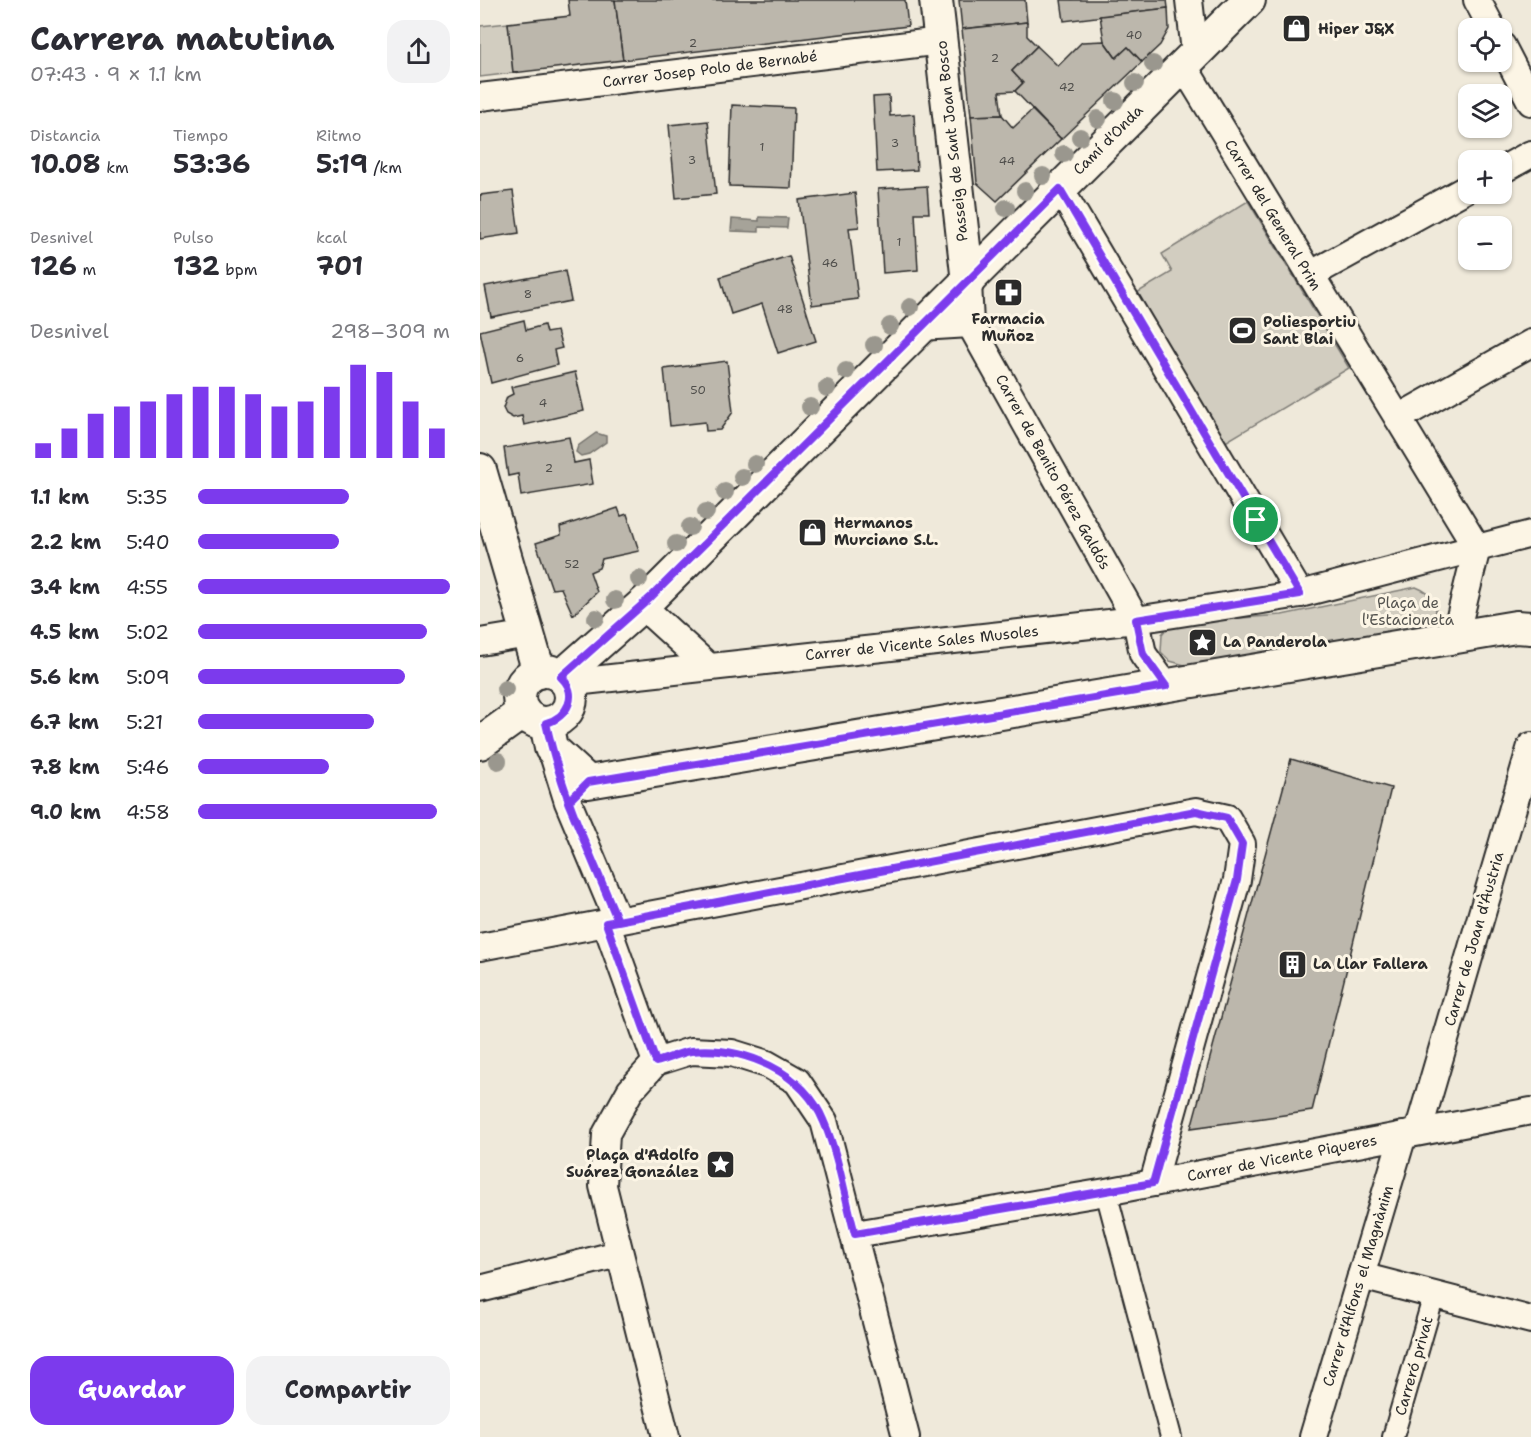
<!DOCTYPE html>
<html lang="es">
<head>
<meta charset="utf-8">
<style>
  :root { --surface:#fff; --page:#f2f2f3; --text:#2b2b33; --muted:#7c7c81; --accent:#7c3aed }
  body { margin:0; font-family:"Shantell Sans",sans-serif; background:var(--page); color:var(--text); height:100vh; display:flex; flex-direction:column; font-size:22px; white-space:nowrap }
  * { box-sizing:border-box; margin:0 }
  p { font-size:20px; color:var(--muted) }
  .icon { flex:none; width:33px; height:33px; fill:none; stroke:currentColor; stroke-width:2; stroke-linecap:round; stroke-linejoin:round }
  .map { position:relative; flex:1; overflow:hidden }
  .details { display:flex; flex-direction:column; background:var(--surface); width:480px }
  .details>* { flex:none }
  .tools { position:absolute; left:978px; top:18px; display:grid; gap:12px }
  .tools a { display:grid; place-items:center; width:54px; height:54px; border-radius:12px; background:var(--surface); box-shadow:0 2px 4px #0004; font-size:30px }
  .pin { position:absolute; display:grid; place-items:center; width:51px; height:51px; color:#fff; margin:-26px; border:3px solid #fff; border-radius:50%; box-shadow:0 2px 6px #0007 }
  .round { display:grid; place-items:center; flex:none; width:63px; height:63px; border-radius:18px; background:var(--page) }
  .summary { display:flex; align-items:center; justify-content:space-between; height:102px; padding:0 30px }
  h1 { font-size:33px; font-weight:700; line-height:45px }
  .figures { display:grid; grid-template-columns:repeat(3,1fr); gap:9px; height:102px; padding:6px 30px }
  .figures div { display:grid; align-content:center }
  .figures b { font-size:26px; font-weight:700 }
  .figures small { font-size:16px; font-weight:400 }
  .figures p { font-size:16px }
  .chart { height:168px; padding:12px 30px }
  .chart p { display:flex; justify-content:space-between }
  .chart svg { width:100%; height:108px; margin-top:6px; stroke:var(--accent); stroke-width:6 }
  .primary-button { display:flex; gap:12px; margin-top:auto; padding:12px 30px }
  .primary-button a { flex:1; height:69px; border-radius:18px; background:var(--accent); color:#fff; font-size:24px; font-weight:700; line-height:69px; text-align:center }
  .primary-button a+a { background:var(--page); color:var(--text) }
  ul { padding:0 30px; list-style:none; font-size:20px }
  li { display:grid; grid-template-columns:96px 72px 1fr; align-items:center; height:45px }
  li i { height:15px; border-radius:8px; background:var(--accent) }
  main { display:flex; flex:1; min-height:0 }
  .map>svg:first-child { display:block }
  .green { fill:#d2cdc0; stroke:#7e7c76; stroke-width:1.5 }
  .water { fill:#a6a399; stroke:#75736d; stroke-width:1.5 }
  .building { fill:#bcb7ac; stroke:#2b2b2b; stroke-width:1.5 }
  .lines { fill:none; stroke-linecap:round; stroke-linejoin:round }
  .pedestrian-casing { stroke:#2b2b2b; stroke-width:24 }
  .minor-casing { stroke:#2b2b2b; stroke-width:30 }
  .tertiary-casing { stroke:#2b2b2b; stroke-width:36 }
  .pedestrian { stroke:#fcf5e5; stroke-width:20 }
  .minor { stroke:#fcf5e5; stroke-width:26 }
  .tertiary { stroke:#fcf5e5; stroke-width:32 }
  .tree { fill:#9a978e }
  .route-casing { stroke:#fff; stroke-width:12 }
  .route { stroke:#7c3aed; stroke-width:8 }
  .labels { text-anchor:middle; stroke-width:6; stroke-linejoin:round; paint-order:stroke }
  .number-label { font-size:12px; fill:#4f4e4b }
  .poi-label { font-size:15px; font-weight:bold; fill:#2b2b2b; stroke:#fcf5e5; text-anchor:start }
  .street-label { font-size:15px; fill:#2b2b2b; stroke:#fcf5e5 }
  .park-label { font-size:15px; fill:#555450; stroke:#fcf5e5 }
</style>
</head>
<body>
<main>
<section class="details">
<div class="summary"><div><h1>Carrera matutina</h1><p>07:43 · 9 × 1.1 km</p></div><a class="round"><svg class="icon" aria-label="share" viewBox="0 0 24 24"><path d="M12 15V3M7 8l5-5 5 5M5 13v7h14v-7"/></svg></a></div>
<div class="figures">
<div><p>Distancia</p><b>10.08<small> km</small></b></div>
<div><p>Tiempo</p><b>53:36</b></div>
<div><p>Ritmo</p><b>5:19<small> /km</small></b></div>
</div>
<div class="figures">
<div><p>Desnivel</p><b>126<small> m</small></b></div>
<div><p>Pulso</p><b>132<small> bpm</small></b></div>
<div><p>kcal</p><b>701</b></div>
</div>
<div class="chart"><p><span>Desnivel</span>298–309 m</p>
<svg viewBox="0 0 160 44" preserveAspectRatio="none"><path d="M5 44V38M15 44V32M25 44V26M35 44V23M45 44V21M55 44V18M65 44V15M75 44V15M85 44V18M95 44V23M105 44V21M115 44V15M125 44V6M135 44V9M145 44V21M155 44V32"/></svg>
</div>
<ul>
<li><b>1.1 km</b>5:35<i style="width:60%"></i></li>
<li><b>2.2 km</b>5:40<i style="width:56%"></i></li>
<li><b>3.4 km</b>4:55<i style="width:100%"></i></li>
<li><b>4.5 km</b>5:02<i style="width:91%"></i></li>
<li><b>5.6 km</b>5:09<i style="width:82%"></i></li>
<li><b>6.7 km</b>5:21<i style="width:70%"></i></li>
<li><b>7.8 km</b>5:46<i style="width:52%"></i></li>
<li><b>9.0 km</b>4:58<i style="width:95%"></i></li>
</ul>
<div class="primary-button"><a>Guardar</a><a>Compartir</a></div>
</section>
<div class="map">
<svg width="1051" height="1437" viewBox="0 0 1051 1437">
  <rect width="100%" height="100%" fill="#efe9da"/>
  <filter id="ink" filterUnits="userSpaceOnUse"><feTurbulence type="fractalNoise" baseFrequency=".0167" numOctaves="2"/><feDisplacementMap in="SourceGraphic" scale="12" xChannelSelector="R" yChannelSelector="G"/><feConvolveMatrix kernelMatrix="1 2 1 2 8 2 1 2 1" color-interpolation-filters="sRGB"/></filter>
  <g filter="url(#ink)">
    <g class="green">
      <path d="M28,23L33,73L0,77V26Z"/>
      <path d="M768,201L869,368L744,443L655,294L692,272L682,254Z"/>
      <path d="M936,587C955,594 961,608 951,626L708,666L690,661L681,652L682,634L691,623L802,615Z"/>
    </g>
    <g class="water">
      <path d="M279,217L308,218L307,228L279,227V232L251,231L252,219L279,221Z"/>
      <path d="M116,433L126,436V442L109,454L101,456L96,452L98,446Z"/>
    </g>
    <g class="building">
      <path d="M88,0H135L143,60L33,73L28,23L90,16Z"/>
      <path d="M135,0H425L428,26L143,60Z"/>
      <path d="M479,0H545L547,22L482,29Z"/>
      <path d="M581,0H687L688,8L584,21Z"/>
      <path d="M688,8L689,29L680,45L662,62L648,47L636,58L624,41L620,16Z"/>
      <path d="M547,22V36L557,46L532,71L543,83L535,91L519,92L522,115L491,116L482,29Z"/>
      <path d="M624,41L636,58L648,47L662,62L581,139L535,91L543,83L532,71L557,46L578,66L602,42Z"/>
      <path d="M409,96L410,116L434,114L437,170L397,172L393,97Z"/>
      <path d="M252,105L314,108L311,188L249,186Z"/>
      <path d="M552,110L581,139L517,201L497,183L491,116L522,115L533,128Z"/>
      <path d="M228,121L236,194L196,198L189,125Z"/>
      <path d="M447,186L449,213H435L438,270L403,273L398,189Z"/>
      <path d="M33,191L39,233L0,239V195Z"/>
      <path d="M375,193L379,227L369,228L378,299L332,305L319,200Z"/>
      <path d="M309,256L336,341L298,353L282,304L251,314L240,277Z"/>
      <path d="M85,271L91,301L11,317L5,286Z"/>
      <path d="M44,320L46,330L64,325L66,333L77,331L82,348L74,350L77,365L11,383L0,331Z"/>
      <path d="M247,361L253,412L240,430L226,431L225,422L190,426L184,369Z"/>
      <path d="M95,372L104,411L44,425L42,416L33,418L26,414L23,408L27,397L33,394L31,387Z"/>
      <path d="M89,437L94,463L109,460L113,484L41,496L38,474L28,476L24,448Z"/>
      <path d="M138,508L141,516L147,514L159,551L122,559L119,568L110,572L117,592L93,615L81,588L72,589L56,543L81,535L80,527Z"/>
      <path d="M811,759L911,788L832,1111L711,1128Z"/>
    </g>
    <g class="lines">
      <defs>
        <g id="pedestrian">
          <path d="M626,1192L691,1437"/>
          <path d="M913,1437L954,1295"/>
        </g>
        <g id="minor">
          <path d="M709,0L715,52"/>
          <path d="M997,0L1012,28"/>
          <path d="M1022,46L1051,102"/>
          <path d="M703,65L997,548"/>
          <path d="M0,97L461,41"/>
          <path d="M1022,170L1051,154"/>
          <path d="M580,189L820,594"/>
          <path d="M830,275L988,188"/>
          <path d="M488,282L490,324L656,620L663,654L686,686"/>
          <path d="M440,327L490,324"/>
          <path d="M918,418L1051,343"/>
          <path d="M162,606L229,667"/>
          <path d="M975,637L997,548"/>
          <path d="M0,642L49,634"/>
          <path d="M86,683L656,620L820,594L1051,534"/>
          <path d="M71,748L88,802L138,921"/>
          <path d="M126,923L176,1062"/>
          <path d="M0,947L716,811L747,818L762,844L757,880L673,1183"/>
          <path d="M938,1132L1051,746"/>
          <path d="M375,1234L626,1192L1051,1111"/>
          <path d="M881,1276L1051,1320"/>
          <path d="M0,1289L138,1254"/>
          <path d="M186,1437L123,1186L126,1134L150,1091L176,1062L211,1051L252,1053L287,1064L317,1081L344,1121L426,1437"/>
          <path d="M833,1437L923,1135"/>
        </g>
        <g id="tertiary">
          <path d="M456,0L488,282"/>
          <path d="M0,470L59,672"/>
          <circle cx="65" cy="697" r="26"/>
          <path d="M81,677L170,598L769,0"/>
          <path d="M66,723L71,748L108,782L1036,627L1051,628"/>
          <path d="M0,743L43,712"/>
        </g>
      </defs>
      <use href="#pedestrian" class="pedestrian-casing"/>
      <use href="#minor" class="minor-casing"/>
      <use href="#tertiary" class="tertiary-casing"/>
      <use href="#pedestrian" class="pedestrian"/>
      <use href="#minor" class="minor"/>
      <use href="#tertiary" class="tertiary"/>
    </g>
    <g class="tree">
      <circle cx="673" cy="64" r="9"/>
      <circle cx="655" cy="83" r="9"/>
      <circle cx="635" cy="101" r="9"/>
      <circle cx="618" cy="119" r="9"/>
      <circle cx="600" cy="137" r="9"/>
      <circle cx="584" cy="154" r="9"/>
      <circle cx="563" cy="176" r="9"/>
      <circle cx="545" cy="191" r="9"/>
      <circle cx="526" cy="208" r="9"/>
      <circle cx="430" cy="307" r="9"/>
      <circle cx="410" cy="326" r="9"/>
      <circle cx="394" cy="345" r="9"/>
      <circle cx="366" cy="371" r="9"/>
      <circle cx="347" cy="388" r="9"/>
      <circle cx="330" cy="407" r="9"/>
      <circle cx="275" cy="464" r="9"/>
      <circle cx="262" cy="477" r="9"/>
      <circle cx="245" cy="492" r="9"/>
      <circle cx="226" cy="512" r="9"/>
      <circle cx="210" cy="527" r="9"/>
      <circle cx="196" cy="544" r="9"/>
      <circle cx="159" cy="579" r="9"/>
      <circle cx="135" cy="600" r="9"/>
      <circle cx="116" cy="618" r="9"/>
      <circle cx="25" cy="689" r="9"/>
      <circle cx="18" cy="761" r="9"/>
    </g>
  </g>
  <g class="lines" filter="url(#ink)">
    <defs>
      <path id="route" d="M776,520L820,594L656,620L663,654L686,686L108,782L88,802L138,921L126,923L176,1062C187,1059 199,1053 211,1051C264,1046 324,1072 344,1122C359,1157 365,1198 375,1234L673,1183L757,880L762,844L747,818L716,811L138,921C110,855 81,792 66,723C88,717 99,694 81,677L170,598L580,189L776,520"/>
    </defs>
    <use href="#route" class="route-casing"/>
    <use href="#route" class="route"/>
  </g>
  <defs>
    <symbol id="shop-square" viewBox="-11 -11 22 22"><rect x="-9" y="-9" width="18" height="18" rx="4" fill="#2b2b2b" stroke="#fcf5e5"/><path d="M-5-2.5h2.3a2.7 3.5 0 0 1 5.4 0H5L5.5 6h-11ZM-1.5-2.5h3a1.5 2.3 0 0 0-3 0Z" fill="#fff"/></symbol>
    <symbol id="pharmacy-square" viewBox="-11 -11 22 22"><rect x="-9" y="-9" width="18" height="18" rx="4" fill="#2b2b2b" stroke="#fcf5e5"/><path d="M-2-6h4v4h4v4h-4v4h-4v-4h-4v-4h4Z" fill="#fff"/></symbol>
    <symbol id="stadium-square" viewBox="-11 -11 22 22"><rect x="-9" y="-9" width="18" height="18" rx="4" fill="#2b2b2b" stroke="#fcf5e5"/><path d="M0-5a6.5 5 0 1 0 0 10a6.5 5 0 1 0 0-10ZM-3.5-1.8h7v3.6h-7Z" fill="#fff"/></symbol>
    <symbol id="sight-square" viewBox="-11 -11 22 22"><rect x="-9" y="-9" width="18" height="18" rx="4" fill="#2b2b2b" stroke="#fcf5e5"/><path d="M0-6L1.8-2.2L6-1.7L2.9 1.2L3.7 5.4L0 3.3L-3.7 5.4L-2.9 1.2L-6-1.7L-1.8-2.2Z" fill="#fff"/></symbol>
    <symbol id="building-square" viewBox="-11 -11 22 22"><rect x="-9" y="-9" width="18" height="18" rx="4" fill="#2b2b2b" stroke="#fcf5e5"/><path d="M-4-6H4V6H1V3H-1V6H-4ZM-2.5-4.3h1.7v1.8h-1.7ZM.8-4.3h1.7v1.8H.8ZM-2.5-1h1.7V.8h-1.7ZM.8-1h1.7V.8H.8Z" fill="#fff"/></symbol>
  </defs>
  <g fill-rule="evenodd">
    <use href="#shop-square" x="800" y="12" width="33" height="33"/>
    <use href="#pharmacy-square" x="512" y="276" width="33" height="33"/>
    <use href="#stadium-square" x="746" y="314" width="33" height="33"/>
    <use href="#shop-square" x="316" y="516" width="33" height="33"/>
    <use href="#sight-square" x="706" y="626" width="33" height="33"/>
    <use href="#building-square" x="796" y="948" width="33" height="33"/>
    <use href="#sight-square" x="224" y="1148" width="33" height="33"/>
  </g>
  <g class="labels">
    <g class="number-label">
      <text x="654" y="39">40</text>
      <text x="213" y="47">2</text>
      <text x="515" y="62">2</text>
      <text x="587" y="91">42</text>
      <text x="415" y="147">3</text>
      <text x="282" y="151">1</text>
      <text x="212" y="164">3</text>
      <text x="527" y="165">44</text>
      <text x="419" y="246">1</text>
      <text x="350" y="267">46</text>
      <text x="48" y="298">8</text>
      <text x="305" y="313">48</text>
      <text x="40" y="362">6</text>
      <text x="218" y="394">50</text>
      <text x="63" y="407">4</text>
      <text x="69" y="472">2</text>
      <text x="92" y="568">52</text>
    </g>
    <g class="poi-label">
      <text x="838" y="34">Hiper J&amp;X</text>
      <text x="528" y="324" text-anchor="middle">Farmacia<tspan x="528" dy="17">Muñoz</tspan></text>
      <text x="783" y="327">Poliesportiu<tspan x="783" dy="17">Sant Blai</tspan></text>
      <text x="354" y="528">Hermanos<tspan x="354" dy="17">Murciano S.L.</tspan></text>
      <text x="743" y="647">La Panderola</text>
      <text x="833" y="969">La Llar Fallera</text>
      <text x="219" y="1160" text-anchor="end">Plaça d'Adolfo<tspan x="219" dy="17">Suárez González</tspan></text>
    </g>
    <g class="street-label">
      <text transform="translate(230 69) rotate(-7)" y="5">Carrer Josep Polo de Bernabé</text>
      <text transform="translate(628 140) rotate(-45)" y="5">Camí d'Onda</text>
      <text transform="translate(472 141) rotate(-96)" y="5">Passeig de Sant Joan Bosco</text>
      <text transform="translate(793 215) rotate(59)" y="5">Carrer del General Prim</text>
      <text transform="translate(573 472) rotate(61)" y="5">Carrer de Benito Pérez Galdós</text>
      <text transform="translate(442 643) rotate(-6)" y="5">Carrer de Vicente Sales Musoles</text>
      <text transform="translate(994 939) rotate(-74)" y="5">Carrer de Joan d'Àustria</text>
      <text transform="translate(802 1158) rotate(-11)" y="5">Carrer de Vicente Piqueres</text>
      <text transform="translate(878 1286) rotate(-73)" y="5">Carrer d'Alfons el Magnànim</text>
      <text transform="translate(934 1366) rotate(-74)" y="5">Carreró privat</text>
    </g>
    <g class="park-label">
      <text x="928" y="608">Plaça de<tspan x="928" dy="17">l'Estacioneta</tspan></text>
    </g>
  </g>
</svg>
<div class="tools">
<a><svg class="icon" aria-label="locate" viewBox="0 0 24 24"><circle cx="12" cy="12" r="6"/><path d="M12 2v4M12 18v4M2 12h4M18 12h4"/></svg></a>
<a><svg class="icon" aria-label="layers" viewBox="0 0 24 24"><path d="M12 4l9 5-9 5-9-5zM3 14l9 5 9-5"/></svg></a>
<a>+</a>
<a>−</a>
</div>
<div class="pin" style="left:776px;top:520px;background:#1e9e55"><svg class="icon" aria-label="arrive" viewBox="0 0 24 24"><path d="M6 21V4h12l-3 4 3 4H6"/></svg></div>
</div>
</main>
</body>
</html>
